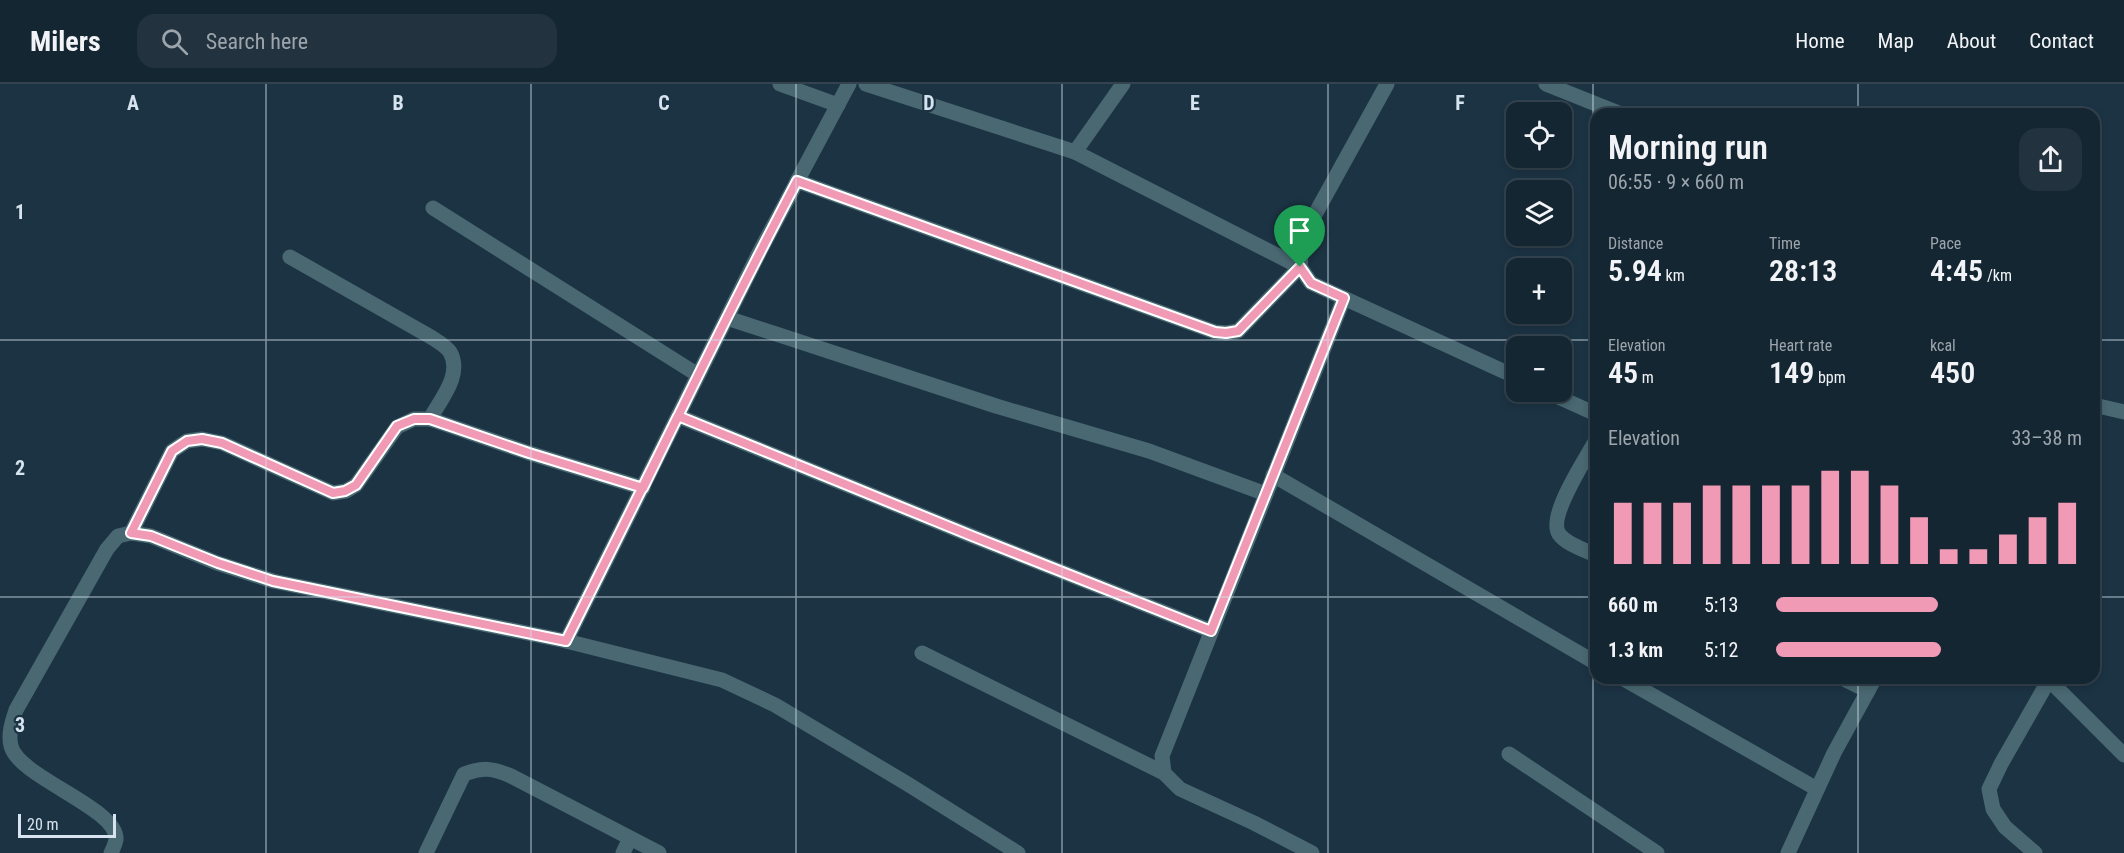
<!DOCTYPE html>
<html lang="en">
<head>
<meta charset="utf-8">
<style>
  :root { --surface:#152633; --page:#22323f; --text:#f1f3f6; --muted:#9da5ac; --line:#34434e; --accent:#f09ab6 }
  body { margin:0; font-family:"Roboto Condensed",sans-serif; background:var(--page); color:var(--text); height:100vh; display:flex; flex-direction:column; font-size:22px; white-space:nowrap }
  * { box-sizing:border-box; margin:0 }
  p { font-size:20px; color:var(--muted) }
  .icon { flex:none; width:33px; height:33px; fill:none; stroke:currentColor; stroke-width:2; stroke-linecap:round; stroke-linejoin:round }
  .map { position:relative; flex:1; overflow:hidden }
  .drawer { position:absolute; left:1590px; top:24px; width:510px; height:576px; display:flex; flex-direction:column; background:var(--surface); border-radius:18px; box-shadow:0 3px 9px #0003,0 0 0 2px var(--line) }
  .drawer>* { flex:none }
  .buttons { position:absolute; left:1506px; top:18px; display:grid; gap:12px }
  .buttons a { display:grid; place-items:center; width:66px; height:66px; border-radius:12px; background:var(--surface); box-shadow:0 3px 9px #0003,0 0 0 2px var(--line); font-size:30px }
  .scale { position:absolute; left:18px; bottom:15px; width:98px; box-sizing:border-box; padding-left:6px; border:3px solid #d7e4ef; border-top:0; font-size:16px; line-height:21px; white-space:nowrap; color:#d7e4ef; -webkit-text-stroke:4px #1c3344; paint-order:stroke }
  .pin { position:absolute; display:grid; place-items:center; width:51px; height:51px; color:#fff; margin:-62px -26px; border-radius:50% 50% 50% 0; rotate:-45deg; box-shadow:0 0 6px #0007 }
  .pin .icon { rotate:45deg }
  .round { display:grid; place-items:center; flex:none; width:63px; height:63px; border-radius:18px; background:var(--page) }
  .headline { display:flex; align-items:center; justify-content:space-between; height:102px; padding:0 18px }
  h1 { font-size:33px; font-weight:600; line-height:45px }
  .stats { display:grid; grid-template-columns:repeat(3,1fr); gap:9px; height:102px; padding:6px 18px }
  .stats div { display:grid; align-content:center }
  .stats b { font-size:30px; font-weight:600 }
  .stats small { font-size:16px; font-weight:400 }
  .stats p { font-size:16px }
  .chart { height:168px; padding:12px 18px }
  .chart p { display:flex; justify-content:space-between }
  .chart svg { width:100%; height:108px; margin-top:6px; stroke:var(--accent); stroke-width:6 }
  ul { padding:0 18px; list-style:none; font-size:20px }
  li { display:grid; grid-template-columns:96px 72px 1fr; align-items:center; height:45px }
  li i { height:15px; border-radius:8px; background:var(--accent) }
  header { display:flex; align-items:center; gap:36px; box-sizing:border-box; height:84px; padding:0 30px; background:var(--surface); border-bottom:2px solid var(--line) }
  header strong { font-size:28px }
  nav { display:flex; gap:33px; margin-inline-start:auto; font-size:21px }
  .search { width:420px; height:54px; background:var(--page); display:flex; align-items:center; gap:15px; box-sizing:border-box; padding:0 21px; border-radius:18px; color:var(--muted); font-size:22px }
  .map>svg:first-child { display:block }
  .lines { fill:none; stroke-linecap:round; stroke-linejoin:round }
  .minor { stroke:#496872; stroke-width:15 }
  .route-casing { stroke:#fff; stroke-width:12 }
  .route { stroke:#f09ab6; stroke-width:8 }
  .grid { fill:none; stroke:#d7e4ef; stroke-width:1.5; stroke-opacity:0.55 }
  .grid-label { font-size:20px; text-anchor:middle; font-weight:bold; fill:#d7e4ef; stroke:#1c3344; stroke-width:4.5; stroke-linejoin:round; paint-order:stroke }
</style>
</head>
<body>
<header>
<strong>Milers</strong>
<div class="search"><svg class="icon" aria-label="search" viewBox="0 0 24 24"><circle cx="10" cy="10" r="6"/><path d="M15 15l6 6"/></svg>Search here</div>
<nav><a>Home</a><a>Map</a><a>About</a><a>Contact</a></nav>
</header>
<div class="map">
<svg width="2124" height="769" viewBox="0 0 2124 769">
  <rect width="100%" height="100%" fill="#1c3344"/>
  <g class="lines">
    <g class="minor">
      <path d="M780,0L838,21"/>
      <path d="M1387,0L1313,134L1302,159L1300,183L1311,199L1516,293"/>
      <path d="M1546,0L1621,30"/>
      <path d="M1075,68L1123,0"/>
      <path d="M797,97L1215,248L1226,249L1238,247L1300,183L1075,68L866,0"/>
      <path d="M433,124L698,291"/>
      <path d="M290,173L431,253C437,257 446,262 450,268C463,291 440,316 430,335"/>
      <path d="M727,234L996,322L1149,367L1266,410"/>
      <path d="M1547,308L1596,330"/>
      <path d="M2094,321L2124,328"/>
      <path d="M678,332L972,452L1211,547"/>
      <path d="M1596,356C1586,375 1547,432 1559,450C1567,461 1585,466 1596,471"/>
      <path d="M1273,391L1596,579"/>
      <path d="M131,449L172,367L187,357L202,355L222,359L333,409L346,407L356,401L397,343L414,335H430L529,369L643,404"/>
      <path d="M566,557L761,165L849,0"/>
      <path d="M922,569L1164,689"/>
      <path d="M1622,594L1817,705"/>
      <path d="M1842,594L1868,607"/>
      <path d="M2049,596L2124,671"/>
      <path d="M1509,670L1657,769"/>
      <path d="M111,769C113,765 115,760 116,756C119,724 19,694 11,662C8,650 12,638 16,626L107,465L118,452L131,449L151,452L217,479L273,497L566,557L722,596L775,621L906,699L1018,769"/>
      <path d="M426,769L464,690C484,683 492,684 511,692L659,769"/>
      <path d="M623,769L630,754"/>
      <path d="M1312,769L1254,739L1180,705L1164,689L1162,672L1344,214"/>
      <path d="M1788,769L1834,669L1875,594"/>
      <path d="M2035,769L2005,743L1993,725L1989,705L2001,680L2050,594"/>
    </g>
  </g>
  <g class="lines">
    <defs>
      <path id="route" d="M1300,183L1238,247L1226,249L1215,248L797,97C744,198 693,301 643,404L529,369L430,335H414L397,342L356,401L345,407L333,409L222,359L202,355L187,357L172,367L131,449L151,452L218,479L273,497L566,557L678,332L972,452L1211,547L1344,214L1311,199L1300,183"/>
    </defs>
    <use href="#route" class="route-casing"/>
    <use href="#route" class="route"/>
  </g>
  <path class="grid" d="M266,0V769M531,0V769M796,0V769M1062,0V769M1328,0V769M1593,0V769M1858,0V30M0,256H1596M2094,256H2124M0,513H1596M2094,513H2124M1858,594V769"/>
  <g class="grid-label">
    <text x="133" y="26">A</text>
    <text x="398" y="26">B</text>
    <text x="664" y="26">C</text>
    <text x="929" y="26">D</text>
    <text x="1195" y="26">E</text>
    <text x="1460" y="26">F</text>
    <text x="20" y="135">1</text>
    <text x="20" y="391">2</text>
    <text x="20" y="648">3</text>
  </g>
</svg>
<div class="buttons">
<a><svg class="icon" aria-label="locate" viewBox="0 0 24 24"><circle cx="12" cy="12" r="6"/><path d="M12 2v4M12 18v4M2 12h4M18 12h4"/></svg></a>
<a><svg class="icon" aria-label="layers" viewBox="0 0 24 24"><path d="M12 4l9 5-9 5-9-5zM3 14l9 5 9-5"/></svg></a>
<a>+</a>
<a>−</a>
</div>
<div class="scale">20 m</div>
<div class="pin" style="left:1300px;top:183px;background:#1e9e55"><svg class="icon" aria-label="arrive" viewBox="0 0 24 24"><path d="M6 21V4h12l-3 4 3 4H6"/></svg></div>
<section class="drawer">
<div class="headline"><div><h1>Morning run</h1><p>06:55 · 9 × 660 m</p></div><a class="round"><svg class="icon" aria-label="share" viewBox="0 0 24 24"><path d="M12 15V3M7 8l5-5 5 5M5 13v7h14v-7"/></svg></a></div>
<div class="stats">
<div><p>Distance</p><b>5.94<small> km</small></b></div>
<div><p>Time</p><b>28:13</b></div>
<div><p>Pace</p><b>4:45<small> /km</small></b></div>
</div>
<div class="stats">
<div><p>Elevation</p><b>45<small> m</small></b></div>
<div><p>Heart rate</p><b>149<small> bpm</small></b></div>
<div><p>kcal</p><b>450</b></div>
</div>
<div class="chart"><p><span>Elevation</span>33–38 m</p>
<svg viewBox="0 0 160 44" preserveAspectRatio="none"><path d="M5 44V19M15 44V19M25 44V19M35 44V12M45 44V12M55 44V12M65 44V12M75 44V6M85 44V6M95 44V12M105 44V25M115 44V38M125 44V38M135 44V32M145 44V25M155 44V19"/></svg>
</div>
<ul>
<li><b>660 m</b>5:13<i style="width:53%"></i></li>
<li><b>1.3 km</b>5:12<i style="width:54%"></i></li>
</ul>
</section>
</div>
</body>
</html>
